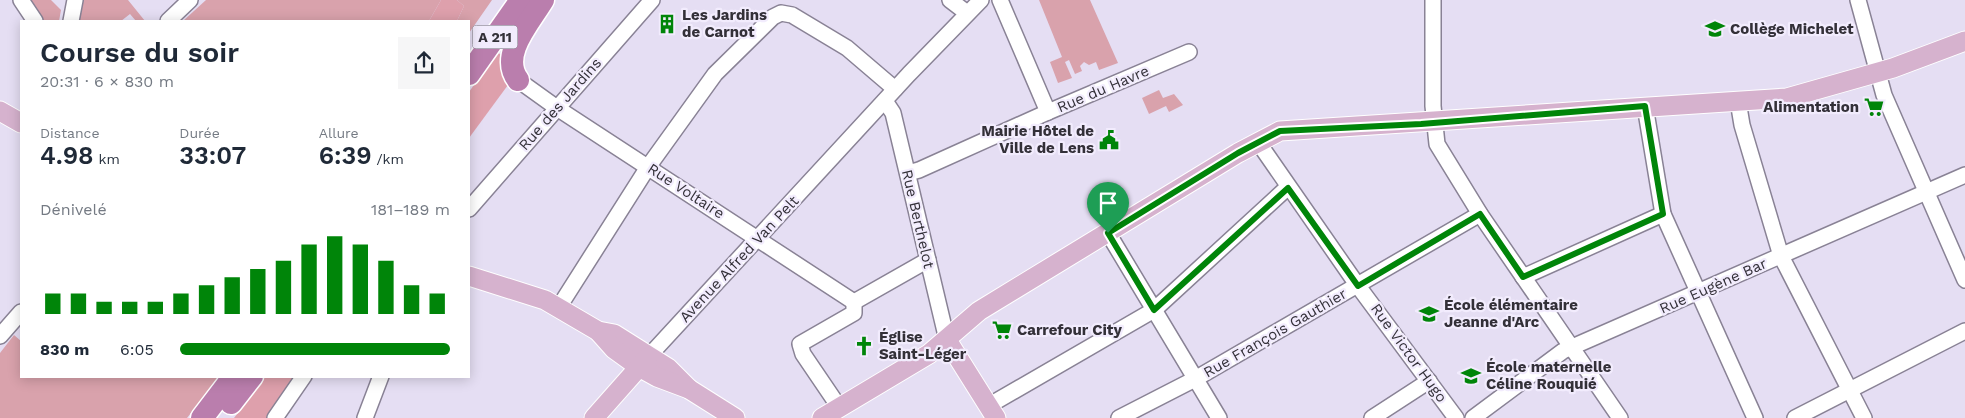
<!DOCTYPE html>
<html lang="fr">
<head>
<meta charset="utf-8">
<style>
  :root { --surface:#fff; --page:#f6f6f7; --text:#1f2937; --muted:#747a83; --accent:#008509 }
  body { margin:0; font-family:"Work Sans",sans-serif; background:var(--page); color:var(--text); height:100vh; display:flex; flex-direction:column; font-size:19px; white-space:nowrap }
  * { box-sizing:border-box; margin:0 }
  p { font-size:16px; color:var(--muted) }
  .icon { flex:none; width:28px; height:28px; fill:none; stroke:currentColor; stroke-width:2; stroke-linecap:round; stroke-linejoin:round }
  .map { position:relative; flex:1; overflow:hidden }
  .drawer { position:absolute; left:20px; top:20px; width:450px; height:358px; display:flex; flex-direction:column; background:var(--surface); border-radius:0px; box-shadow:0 2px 12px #0003 }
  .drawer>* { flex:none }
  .pin { position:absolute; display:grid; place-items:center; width:42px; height:42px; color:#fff; margin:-51px -21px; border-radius:50% 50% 50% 0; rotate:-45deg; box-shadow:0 0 5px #0007 }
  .pin .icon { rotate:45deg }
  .round { display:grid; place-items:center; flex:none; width:52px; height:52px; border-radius:0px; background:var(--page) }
  .headline { display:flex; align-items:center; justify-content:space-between; height:85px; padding:0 20px }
  h1 { font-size:28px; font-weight:600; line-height:38px }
  .metrics { display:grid; grid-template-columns:repeat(3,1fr); gap:8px; height:85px; padding:5px 20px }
  .metrics div { display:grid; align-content:center }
  .metrics b { font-size:25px; font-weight:600 }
  .metrics small { font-size:14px; font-weight:400 }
  .metrics p { font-size:14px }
  .chart { height:140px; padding:10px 20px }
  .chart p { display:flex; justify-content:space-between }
  .chart svg { width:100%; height:90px; margin-top:5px; stroke:var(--accent); stroke-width:6 }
  ul { padding:0 20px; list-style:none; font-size:16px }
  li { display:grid; grid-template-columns:80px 60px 1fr; align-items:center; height:38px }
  li i { height:12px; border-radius:6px; background:var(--accent) }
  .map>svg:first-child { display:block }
  .green { fill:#d9a2ac }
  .forest { fill:#dea0ac }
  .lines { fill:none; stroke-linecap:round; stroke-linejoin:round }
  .minor-casing { stroke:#898295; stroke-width:18 }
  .major-casing { stroke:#fff; stroke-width:21 }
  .highway-casing { stroke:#fff; stroke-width:25 }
  .minor { stroke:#fff; stroke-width:15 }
  .major { stroke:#d6b2ce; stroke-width:19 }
  .highway { stroke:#ba7ead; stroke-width:22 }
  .route-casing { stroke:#fff; stroke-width:10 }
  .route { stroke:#008509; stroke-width:6 }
  .labels { text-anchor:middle; stroke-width:4.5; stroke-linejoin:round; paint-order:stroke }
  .shield { fill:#f2ecfd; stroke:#6c6873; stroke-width:1 }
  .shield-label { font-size:14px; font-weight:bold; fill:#333038 }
  .poi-label { font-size:15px; font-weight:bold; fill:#333038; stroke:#f2ecfd; text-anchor:start }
  .street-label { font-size:15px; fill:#333038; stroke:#f2ecfd }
</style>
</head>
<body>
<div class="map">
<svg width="1965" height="418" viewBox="0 0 1965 418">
  <rect width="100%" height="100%" fill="#e5def3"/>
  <g class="green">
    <path d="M25,0H51L61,10L59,21H39Z"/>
    <path d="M83,0H128L145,21H136L130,14L121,21H79Z"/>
    <path d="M206,0H441L429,21H183Z"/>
    <path d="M457,0H492L469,33V21H457L464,6Z"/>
    <path d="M1039,0H1090L1118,63L1099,70L1096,62L1089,65L1084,62L1080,66L1082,71L1075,74L1069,60L1065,62L1072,78L1058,83L1050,62L1062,57Z"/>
    <path d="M1159,90L1163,98L1174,94L1183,105L1169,112L1166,106L1149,114L1142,98Z"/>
    <path d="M14,335L21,341V376H220L187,418H0V353Z"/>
  </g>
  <g class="forest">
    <path d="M441,0H457L464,6L457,21H429Z"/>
    <path d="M497,52L504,57L511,81L469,138V92Z"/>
    <path d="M266,376H298L269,418H234Z"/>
  </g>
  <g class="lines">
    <defs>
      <g id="minor">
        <path d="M21,0L35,21"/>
        <path d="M950,0L967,13"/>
        <path d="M1000,0L1048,112"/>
        <path d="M1433,0V106L1437,144L1480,214L1620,418"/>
        <path d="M1858,0L1884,95L1965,280"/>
        <path d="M71,21L75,0"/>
        <path d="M168,21L190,0"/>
        <path d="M518,80L557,108L854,302"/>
        <path d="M885,101L893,113L947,340"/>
        <path d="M1738,101L1742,125L1781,256L1864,418"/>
        <path d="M1645,106L1663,214L1755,418"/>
        <path d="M1258,142L1358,286L1456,418"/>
        <path d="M908,173L919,170L1048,112L1189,52"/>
        <path d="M469,209L652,0"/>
        <path d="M1108,233L1219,418"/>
        <path d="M1523,277L1663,214"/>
        <path d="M854,302L928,260"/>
        <path d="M559,307L648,167L715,74L773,17L781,13L792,15L847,48L895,89"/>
        <path d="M0,336L21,312"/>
        <path d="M649,356L909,74L981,0"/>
        <path d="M988,406L1154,310L1288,187"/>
        <path d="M839,407L803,354L800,344L854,313V302"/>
        <path d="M275,418L304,376"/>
        <path d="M365,418L381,376"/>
        <path d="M1119,418L1195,379L1480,214"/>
        <path d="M1372,418L1429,381"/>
        <path d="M1473,418L1563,351L1965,175"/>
        <path d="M1795,418L1965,331"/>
      </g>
      <g id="major">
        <path d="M0,111L21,123"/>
        <path d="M469,276L545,300L598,331L614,334L668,368L689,389"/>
        <path d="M598,331L614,349L639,367L657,377L689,389L735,418"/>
        <path d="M947,340L996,418"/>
        <path d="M594,418L648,357"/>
        <path d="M822,418L929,354L979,311L1238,153L1280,131L1787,98L1893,68L1965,41"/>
      </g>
      <g id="highway">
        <path d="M469,74L521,0"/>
        <path d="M518,80C499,55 530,22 543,0"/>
        <path d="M231,403L252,376"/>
        <path d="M202,418L234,376"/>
      </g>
    </defs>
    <use href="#minor" class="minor-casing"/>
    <use href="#major" class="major-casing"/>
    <use href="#highway" class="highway-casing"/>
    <use href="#minor" class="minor"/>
    <use href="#major" class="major"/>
    <use href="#highway" class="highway"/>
  </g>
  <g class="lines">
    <defs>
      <path id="route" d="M1645,106L1663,214L1523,277L1480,214L1358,286L1288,188L1154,310L1108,233L1238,153L1280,131L1421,124Z"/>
    </defs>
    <use href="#route" class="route-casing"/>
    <use href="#route" class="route"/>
  </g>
  <defs>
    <symbol id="building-bare" viewBox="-9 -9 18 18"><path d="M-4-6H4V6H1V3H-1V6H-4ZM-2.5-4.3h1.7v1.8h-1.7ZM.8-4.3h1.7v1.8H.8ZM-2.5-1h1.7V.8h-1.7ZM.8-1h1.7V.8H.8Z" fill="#008509" stroke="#f2ecfd" stroke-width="2.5" paint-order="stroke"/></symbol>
    <symbol id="school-bare" viewBox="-9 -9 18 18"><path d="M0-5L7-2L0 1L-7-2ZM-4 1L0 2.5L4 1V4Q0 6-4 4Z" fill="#008509" stroke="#f2ecfd" stroke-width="2.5" paint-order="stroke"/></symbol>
    <symbol id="supermarket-bare" viewBox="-9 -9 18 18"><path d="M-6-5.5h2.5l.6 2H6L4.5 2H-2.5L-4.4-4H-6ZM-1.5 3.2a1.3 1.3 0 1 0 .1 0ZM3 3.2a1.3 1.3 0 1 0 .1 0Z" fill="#008509" stroke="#f2ecfd" stroke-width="2.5" paint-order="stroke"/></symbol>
    <symbol id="civic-bare" viewBox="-9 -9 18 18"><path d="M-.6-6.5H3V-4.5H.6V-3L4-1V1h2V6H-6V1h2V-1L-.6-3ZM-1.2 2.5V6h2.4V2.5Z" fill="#008509" stroke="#f2ecfd" stroke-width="2.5" paint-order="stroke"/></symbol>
    <symbol id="church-bare" viewBox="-9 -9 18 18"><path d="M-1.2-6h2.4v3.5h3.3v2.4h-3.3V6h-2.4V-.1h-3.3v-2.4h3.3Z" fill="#008509" stroke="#f2ecfd" stroke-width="2.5" paint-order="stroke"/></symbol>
  </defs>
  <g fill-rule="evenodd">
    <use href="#building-bare" x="653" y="10" width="28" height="28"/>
    <use href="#school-bare" x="1701" y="15" width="28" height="28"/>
    <use href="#supermarket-bare" x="1860" y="93" width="28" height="28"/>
    <use href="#civic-bare" x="1095" y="126" width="28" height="28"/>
    <use href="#school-bare" x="1415" y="300" width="28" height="28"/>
    <use href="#supermarket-bare" x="988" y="316" width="28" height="28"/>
    <use href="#church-bare" x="850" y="332" width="28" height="28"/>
    <use href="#school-bare" x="1457" y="362" width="28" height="28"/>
  </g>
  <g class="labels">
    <rect class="shield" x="472.5" y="25.5" width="45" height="23" rx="4"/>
    <g class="shield-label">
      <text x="495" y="42">A 211</text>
    </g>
    <g class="poi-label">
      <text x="682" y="20">Les Jardins<tspan x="682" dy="17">de Carnot</tspan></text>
      <text x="1730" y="34">Collège Michelet</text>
      <text x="1859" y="112" text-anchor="end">Alimentation</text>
      <text x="1094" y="136" text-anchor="end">Mairie Hôtel de<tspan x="1094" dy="17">Ville de Lens</tspan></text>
      <text x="1444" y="310">École élémentaire<tspan x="1444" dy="17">Jeanne d'Arc</tspan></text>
      <text x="1017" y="335">Carrefour City</text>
      <text x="879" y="342">Église<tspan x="879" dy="17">Saint-Léger</tspan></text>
      <text x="1486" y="372">École maternelle<tspan x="1486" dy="17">Céline Rouquié</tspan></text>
    </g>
    <g class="street-label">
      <text transform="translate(1103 89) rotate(-23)" y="5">Rue du Havre</text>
      <text transform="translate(560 104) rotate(-49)" y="5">Rue des Jardins</text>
      <text transform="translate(686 191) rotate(33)" y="5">Rue Voltaire</text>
      <text transform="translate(918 219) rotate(77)" y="5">Rue Berthelot</text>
      <text transform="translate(739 259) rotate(-47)" y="5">Avenue Alfred Van Pelt</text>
      <text transform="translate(1713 286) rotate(-24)" y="5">Rue Eugène Bar</text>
      <text transform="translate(1275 333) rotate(-30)" y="5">Rue François Gauthier</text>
      <text transform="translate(1409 353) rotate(54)" y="5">Rue Victor Hugo</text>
    </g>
  </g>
</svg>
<div class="pin" style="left:1108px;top:233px;background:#1e9e55"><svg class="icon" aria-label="arrive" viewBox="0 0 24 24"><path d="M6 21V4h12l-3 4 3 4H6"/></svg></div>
<section class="drawer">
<div class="headline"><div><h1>Course du soir</h1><p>20:31 · 6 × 830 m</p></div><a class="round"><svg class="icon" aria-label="share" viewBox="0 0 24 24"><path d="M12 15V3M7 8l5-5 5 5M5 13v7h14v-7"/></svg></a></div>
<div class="metrics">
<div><p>Distance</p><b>4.98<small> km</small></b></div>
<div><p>Durée</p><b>33:07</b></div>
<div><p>Allure</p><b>6:39<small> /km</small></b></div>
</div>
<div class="chart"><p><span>Dénivelé</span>181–189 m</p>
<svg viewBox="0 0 160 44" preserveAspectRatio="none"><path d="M5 44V34M15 44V34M25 44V38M35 44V38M45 44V38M55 44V34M65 44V30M75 44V26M85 44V22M95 44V18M105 44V10M115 44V6M125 44V10M135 44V18M145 44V30M155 44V34"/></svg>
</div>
<ul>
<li><b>830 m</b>6:05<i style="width:100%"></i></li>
</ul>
</section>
</div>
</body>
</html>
